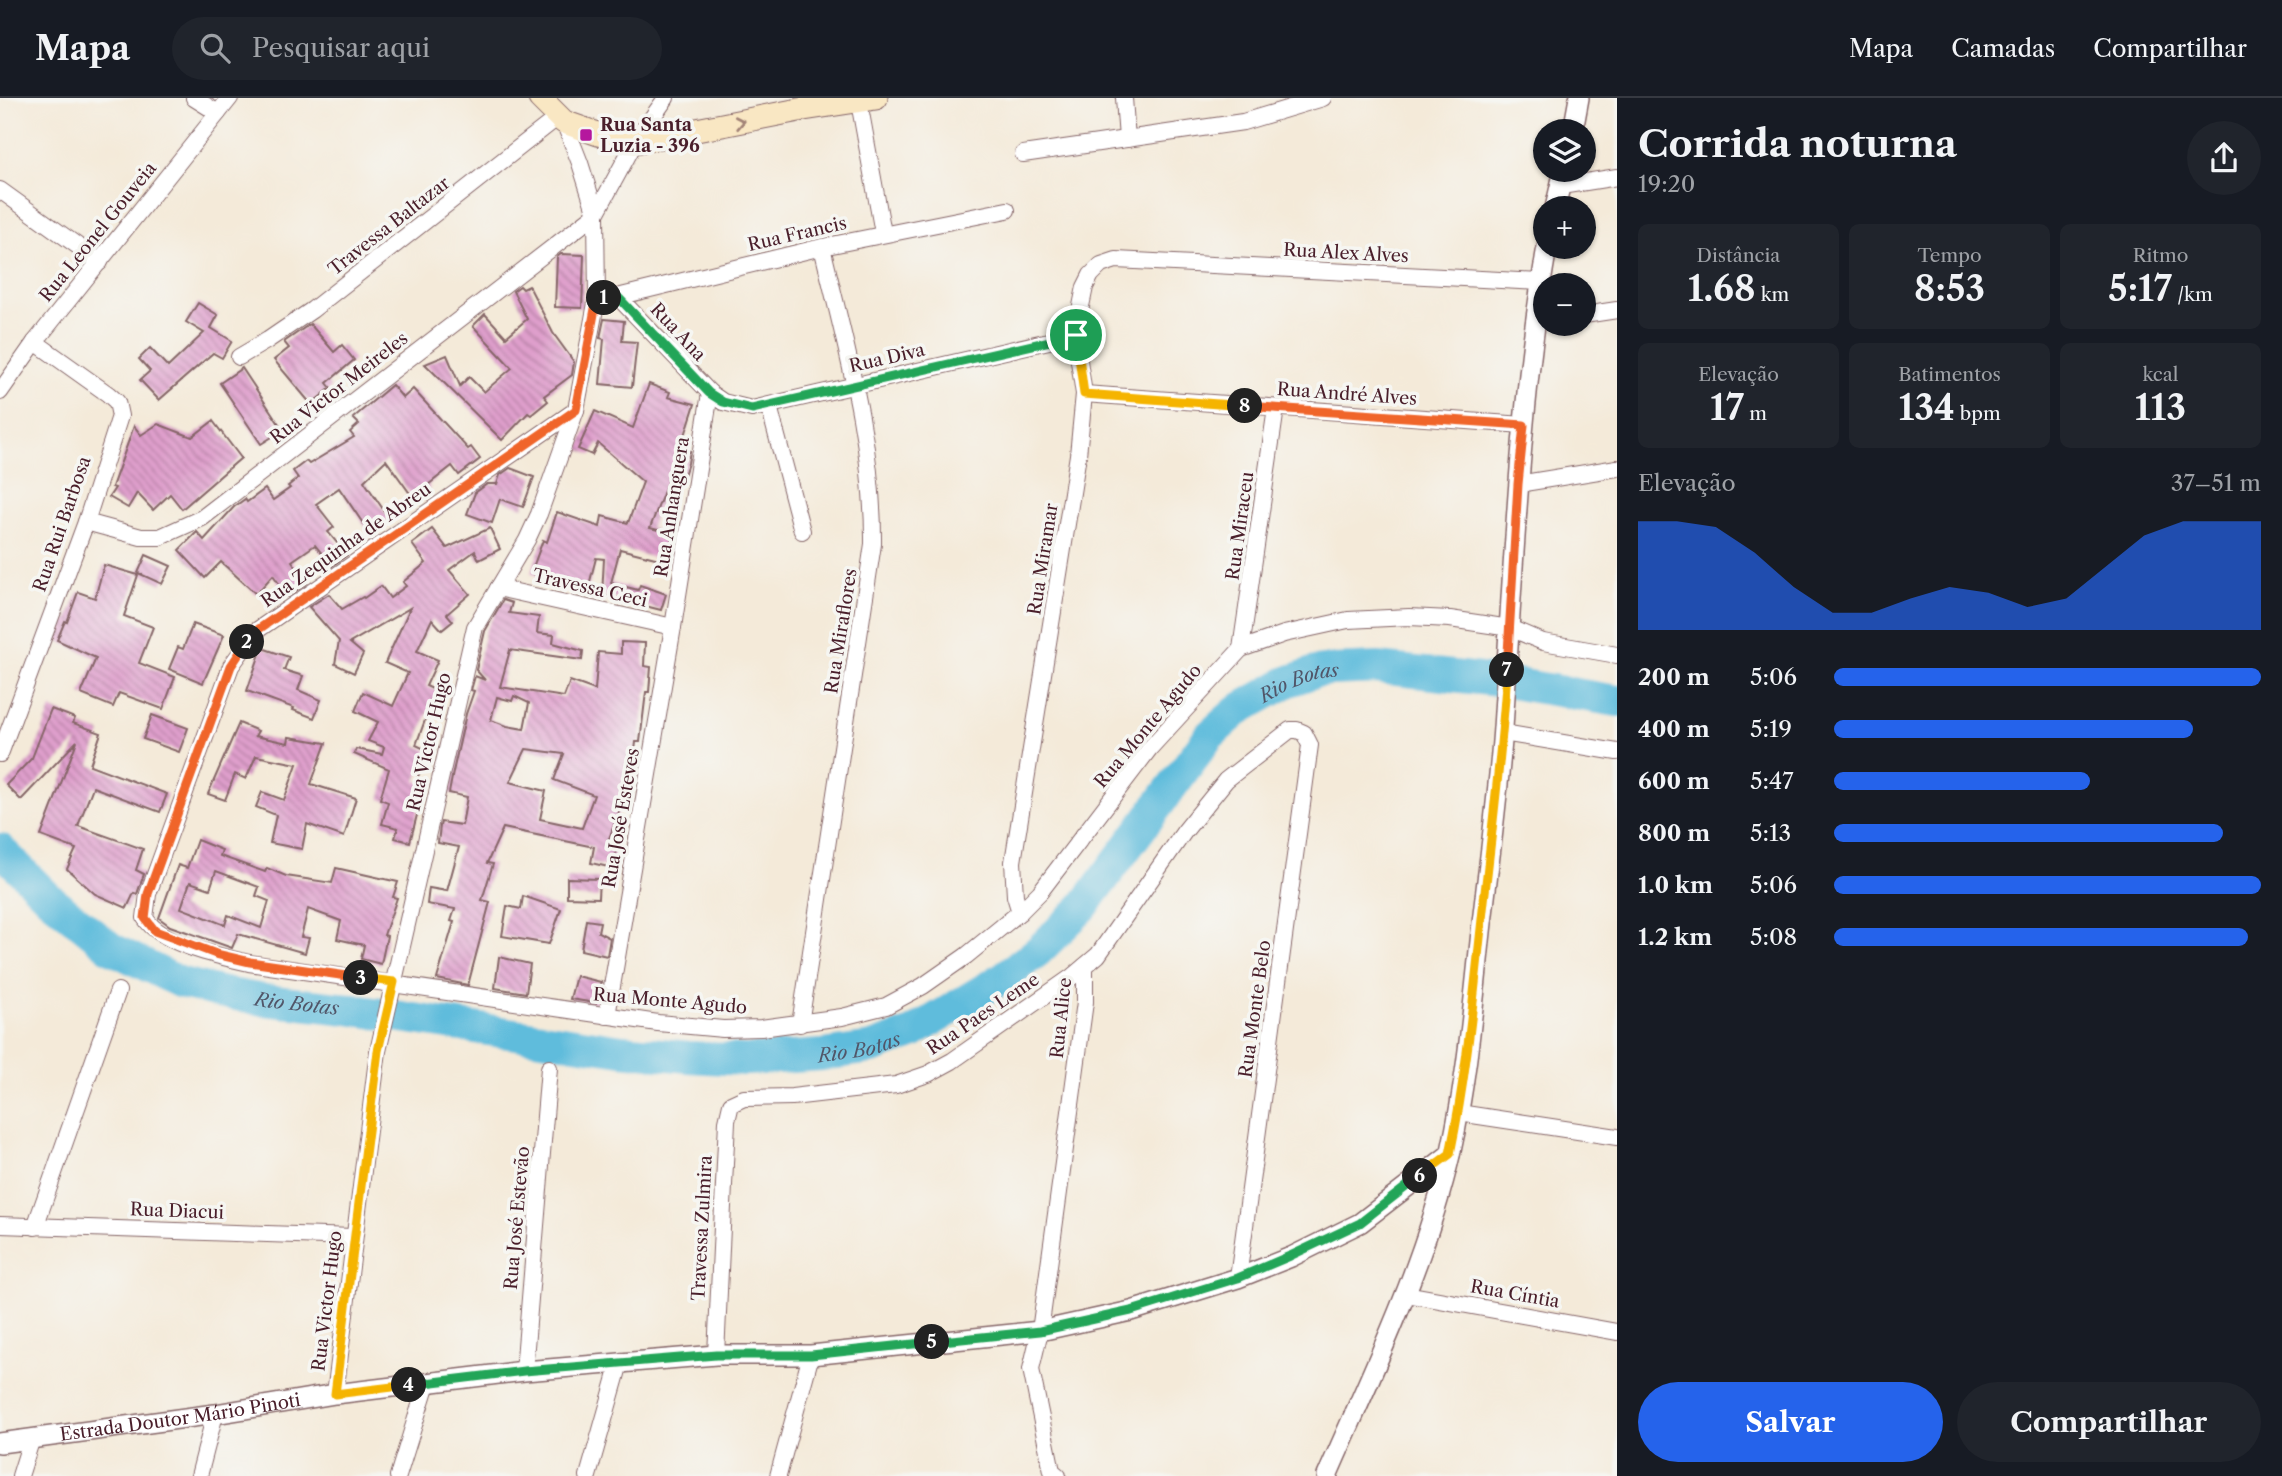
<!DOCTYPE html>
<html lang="pt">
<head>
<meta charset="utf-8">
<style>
  :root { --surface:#171b24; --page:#20242c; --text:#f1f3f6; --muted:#9ea1a6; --line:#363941; --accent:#2563eb }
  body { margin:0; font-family:"Libre Caslon Text",serif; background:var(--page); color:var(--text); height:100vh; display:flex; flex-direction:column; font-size:26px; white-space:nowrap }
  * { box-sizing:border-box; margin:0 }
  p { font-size:23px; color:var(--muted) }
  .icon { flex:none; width:38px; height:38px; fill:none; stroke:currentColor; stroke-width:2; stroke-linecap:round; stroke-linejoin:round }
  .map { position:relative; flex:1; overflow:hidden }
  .panel { display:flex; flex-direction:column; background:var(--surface); width:665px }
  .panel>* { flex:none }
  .fabs { position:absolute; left:1533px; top:21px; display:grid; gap:14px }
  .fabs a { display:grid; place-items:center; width:63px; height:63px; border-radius:50%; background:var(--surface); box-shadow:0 2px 5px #0004; font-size:35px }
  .pin { position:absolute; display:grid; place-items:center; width:60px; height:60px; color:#fff; margin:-30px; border:4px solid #fff; border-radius:50%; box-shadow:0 2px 7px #0007 }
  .km { position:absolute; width:35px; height:35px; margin:-18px; border-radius:50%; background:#222; color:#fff; font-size:19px; line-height:35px; text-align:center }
  .round { display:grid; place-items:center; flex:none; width:74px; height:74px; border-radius:37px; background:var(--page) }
  .summary { display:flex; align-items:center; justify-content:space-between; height:119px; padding:0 21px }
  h1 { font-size:38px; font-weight:800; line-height:52px }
  .stats { display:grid; grid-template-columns:repeat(3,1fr); gap:10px; height:119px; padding:7px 21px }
  .stats div { display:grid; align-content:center; border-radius:10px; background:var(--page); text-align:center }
  .stats b { font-size:35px; font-weight:800 }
  .stats small { font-size:19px; font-weight:400 }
  .stats p { font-size:19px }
  .chart { height:196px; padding:14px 21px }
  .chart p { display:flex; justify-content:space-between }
  .chart svg { width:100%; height:126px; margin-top:7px; fill:var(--accent); opacity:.7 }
  .primary-button { display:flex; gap:14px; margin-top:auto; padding:14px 21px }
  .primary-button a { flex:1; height:80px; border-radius:42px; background:var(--accent); color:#fff; font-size:28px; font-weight:800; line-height:80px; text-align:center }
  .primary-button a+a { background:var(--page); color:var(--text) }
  ul { padding:0 21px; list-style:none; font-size:23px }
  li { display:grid; grid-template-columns:112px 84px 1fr; align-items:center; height:52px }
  li i { height:18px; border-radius:9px; background:var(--accent) }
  header { display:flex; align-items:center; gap:42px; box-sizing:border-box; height:98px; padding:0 35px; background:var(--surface); border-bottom:2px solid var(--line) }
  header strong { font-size:33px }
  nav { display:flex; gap:38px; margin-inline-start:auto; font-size:24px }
  .search { width:490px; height:63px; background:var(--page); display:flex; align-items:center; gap:18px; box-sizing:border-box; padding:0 24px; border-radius:38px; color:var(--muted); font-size:26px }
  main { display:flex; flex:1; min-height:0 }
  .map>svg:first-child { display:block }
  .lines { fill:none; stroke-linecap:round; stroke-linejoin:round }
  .river { stroke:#5ebcdc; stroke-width:32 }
  .building { fill:url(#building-back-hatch); fill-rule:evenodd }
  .minor-casing { stroke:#866668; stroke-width:18 }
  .tertiary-casing { stroke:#866668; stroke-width:22 }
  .secondary-casing { stroke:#866668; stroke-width:25 }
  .minor { stroke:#fff; stroke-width:16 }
  .tertiary { stroke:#fff; stroke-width:19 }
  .secondary { stroke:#f9e7c3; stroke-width:23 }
  .oneway { stroke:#a28377 }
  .split-1-casing { stroke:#fff; stroke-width:14 }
  .split-2-casing { stroke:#fff; stroke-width:14 }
  .split-3-casing { stroke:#fff; stroke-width:14 }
  .split-4-casing { stroke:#fff; stroke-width:14 }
  .split-5-casing { stroke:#fff; stroke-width:14 }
  .split-6-casing { stroke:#fff; stroke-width:14 }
  .split-7-casing { stroke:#fff; stroke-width:14 }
  .split-8-casing { stroke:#fff; stroke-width:14 }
  .split-9-casing { stroke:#fff; stroke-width:14 }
  .split-1 { stroke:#22a559; stroke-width:9 }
  .split-2 { stroke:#f0652b; stroke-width:9 }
  .split-3 { stroke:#f0652b; stroke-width:9 }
  .split-4 { stroke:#f5b400; stroke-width:9 }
  .split-5 { stroke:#22a559; stroke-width:9 }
  .split-6 { stroke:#22a559; stroke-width:9 }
  .split-7 { stroke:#f5b400; stroke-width:9 }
  .split-8 { stroke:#f0652b; stroke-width:9 }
  .split-9 { stroke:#f5b400; stroke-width:9 }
  .poi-dot { fill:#b5179e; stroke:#f6f6f2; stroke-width:2.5 }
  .labels { text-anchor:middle; stroke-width:7; stroke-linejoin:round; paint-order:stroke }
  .poi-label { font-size:18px; font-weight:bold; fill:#4a1f2b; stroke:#f6f6f2; text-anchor:start }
  .street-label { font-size:18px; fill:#4a1f2b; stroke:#f6f6f2 }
  .water-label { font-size:19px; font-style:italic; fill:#515669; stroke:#f6f6f2 }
</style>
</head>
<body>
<header>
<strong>Mapa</strong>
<div class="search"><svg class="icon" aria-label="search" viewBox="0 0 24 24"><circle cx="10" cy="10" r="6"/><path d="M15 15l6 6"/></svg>Pesquisar aqui</div>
<nav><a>Mapa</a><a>Camadas</a><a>Compartilhar</a></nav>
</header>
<main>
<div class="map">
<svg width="1617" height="1378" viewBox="0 0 1617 1378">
  <defs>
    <pattern id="building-back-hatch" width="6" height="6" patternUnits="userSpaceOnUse" patternTransform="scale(1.75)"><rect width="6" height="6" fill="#df9fcc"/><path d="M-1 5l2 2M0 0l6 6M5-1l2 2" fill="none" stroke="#b781a6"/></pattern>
  </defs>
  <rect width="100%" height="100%" fill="#f6f6f2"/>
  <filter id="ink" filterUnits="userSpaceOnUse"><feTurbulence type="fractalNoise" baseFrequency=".0143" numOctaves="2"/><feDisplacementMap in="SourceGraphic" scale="14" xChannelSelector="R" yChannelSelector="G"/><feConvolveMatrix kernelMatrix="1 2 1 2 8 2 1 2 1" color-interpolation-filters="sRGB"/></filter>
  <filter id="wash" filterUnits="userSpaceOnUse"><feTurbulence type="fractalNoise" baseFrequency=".00686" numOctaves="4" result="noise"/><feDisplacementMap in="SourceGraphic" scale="28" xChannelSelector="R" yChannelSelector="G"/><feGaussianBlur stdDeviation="1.57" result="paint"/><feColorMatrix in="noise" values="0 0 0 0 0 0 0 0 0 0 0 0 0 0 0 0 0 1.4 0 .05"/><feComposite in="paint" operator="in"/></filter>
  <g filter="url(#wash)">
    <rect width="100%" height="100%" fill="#f4ead9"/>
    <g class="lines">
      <path class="river" id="s1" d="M0,751L48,799L111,850L179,884L219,894L264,902L348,911L622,952L688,959L746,962L822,957L872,950L912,935L1001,881L1037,854L1083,809L1210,637L1238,612L1287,584L1315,574L1330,572L1378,570L1499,583L1617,603"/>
    </g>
    <g id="blocks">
      <g class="building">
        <path d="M561,156L584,157L582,210L555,209L557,159Z"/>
        <path d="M520,188L523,191L529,188L553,235L574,264L572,277L544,298L548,303L531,317L528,315L502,342L425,266L447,257L460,288L469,279L484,294L512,270L473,228L485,216L506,239L527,221L513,193Z"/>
        <path d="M198,205L218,217L211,230L232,243L222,260L213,255L159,302L140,282L150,273L139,261L150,250L168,269L204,235L186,224Z"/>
        <path d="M604,221L624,223L622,243L637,244L632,289L600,286L604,241L600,240Z"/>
        <path d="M310,226L334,254L342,247L354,262L327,285L331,290L311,306L274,262L289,250L284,244Z"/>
        <path d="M242,270L283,332L261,346L220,285Z"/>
        <path d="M649,286L670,294L668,299L695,306L681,350L690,353L688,365L684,377L672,372L650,430L674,436L667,463L620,451L611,485L638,492L640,487L666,496L661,512L602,497L604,461L596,460L588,491L560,482L559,485L531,475L543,442L547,444L557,414L600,429L602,418L628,425L643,384L598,345L592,357L578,351L595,313L633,330Z"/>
        <path d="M392,287L403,300L413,291L468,351L471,349L480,361L459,377L452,368L428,387L430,390L414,401L386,362L364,383L389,420L369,434L339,390L316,406L334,429L328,434L347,457L332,468L315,447L292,463L307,485L288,498L273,477L256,496L221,464L205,480L179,452L197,434L204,442L234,409L245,401L247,404L265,391L273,402L290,390L288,388L298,380L293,373L306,363L309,366L354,339L350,334L359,326L353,320Z"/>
        <path d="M213,323L241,360L182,411L170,396L153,412L137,395L128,410L109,399L115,390L112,389L134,328L141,337L158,326L192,339Z"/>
        <path d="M510,370L534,379L523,409L500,401L492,425L467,416L475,395L487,386H497L500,377Z"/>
        <path d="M490,430L500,451L479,462L475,453L449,472L470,496L447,516L453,523L442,532L432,521L417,553L438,562L426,588L439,594L428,614L416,647L429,653L416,683L425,686L410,744L395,740L398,730L382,726L388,704L380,701L389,671L354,656L356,651L382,656L384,649L368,643L378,624L355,613L363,594L393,608L408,575L385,565L410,510L350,545L363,556L354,575L335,566L339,543L309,509L329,496L342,511L363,499L364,500L381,488L390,500L406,488L403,484L426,465L412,446L432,431L447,450Z"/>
        <path d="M146,457L171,468L162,486L138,475Z"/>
        <path d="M104,467L138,477L124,518L153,529L139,565L175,579L163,611L119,595L113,609L81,596L96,560L57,542L65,523L67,524L78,494L95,500Z"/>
        <path d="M503,502L512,505L509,515L539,519L537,535L554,537L553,545L583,553L582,562L510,552L500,589L564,599L570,583L595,592L598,554L621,556V544L645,545L644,568L651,569L649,594H646L640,644H636L632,679L607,746L617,748L613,770L591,765L594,749L503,730L487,765L493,766L482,802L490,804L468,887L437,881L454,824L451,823L455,811L427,806L429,790L447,793L459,749L438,745L440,728L441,724L462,727L467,699L449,695L453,674L466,616L474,593L471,592L475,578L485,582L476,572L485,533ZM514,598L529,605L524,631L507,628L491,622L497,599L512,603ZM526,651L564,656L554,682L594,697L582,730L540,721L546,693L510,684Z"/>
        <path d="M193,526L224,537L203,585L169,571L178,549L183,551Z"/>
        <path d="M262,550L289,559L284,572L303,578L298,592L321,602L314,620L293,612L294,610L247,593Z"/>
        <path d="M51,611L75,620L73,625L101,635L90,667L167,696L160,714L93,689L78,728L143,751L136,772L144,776L137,796L134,795L127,810L95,796L67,771L76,751L41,738L77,643L21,702L6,687L32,660Z"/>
        <path d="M152,617L188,630L179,654L143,641Z"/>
        <path d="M239,625L258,633L255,638L288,645L289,639L326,645L311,686L356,700L344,739L307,726L302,751L270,745L276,717L256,709L262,694L284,702L297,666L256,658L246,681L235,676L225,702L208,696Z"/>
        <path d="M197,742L222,752L220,758L265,774L267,770L286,778L332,785L336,770L398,784L393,799L397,800L384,837L387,838L381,866L361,861L364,847L337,841L341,823L308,811L301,839L309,840L305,855L238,836L232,850L170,828L159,820L178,767L187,770ZM216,773L259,789L256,798L269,803L261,830L228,817L225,827L181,810L190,784L210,791Z"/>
        <path d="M567,780L599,781L598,800L567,799Z"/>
        <path d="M523,798L561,811L549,846L502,838L507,808L521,811Z"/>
        <path d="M586,822L600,824L598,834L610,840L607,858L581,852Z"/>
        <path d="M499,859L530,866L526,895L495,890Z"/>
        <path d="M576,878L601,884L596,905L570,901Z"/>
      </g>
    </g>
  </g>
  <g filter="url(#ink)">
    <use href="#blocks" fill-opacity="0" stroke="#866668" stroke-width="2"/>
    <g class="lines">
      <defs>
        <g id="minor">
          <path d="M194,0L218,15"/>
          <path d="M1124,0L1127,41"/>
          <path d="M859,4L883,135"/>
          <path d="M1023,56L1243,24L1323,0"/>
          <path d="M1561,88L1617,79"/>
          <path d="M0,92L100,164"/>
          <path d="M613,200L822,149L1007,112"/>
          <path d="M619,200L710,295L723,304L752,311L1075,237"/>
          <path d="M1584,217L1617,212"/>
          <path d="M239,259L268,242L312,212L558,19"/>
          <path d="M0,294L35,244L230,0"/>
          <path d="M1084,296L1524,327"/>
          <path d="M769,308L802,433"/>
          <path d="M576,312L256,533L231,568L148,796L145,820C162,847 219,858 249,865L658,925L723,931L761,930L842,919L886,908L923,888L966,858L1020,814L1040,794L1150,650L1241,551L1284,536L1348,522L1409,519L1450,521L1510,530L1543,544L1617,557"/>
          <path d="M1518,386L1617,370"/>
          <path d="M86,424L141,439H160L202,420L596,116L635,44L666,0"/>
          <path d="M498,490L673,529"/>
          <path d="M1241,551L1276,310"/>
          <path d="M1503,635L1617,654"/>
          <path d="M0,656L86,424L120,318L117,304L108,296L35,244"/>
          <path d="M1020,814L1015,798L1013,764L1078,357L1084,296L1075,237L1085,189L1091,177L1101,167L1116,162L1541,184"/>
          <path d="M607,918L673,529L710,295"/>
          <path d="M800,926L873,446C874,345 845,246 822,149"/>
          <path d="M1459,1015L1617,1039"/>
          <path d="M0,1127L353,1139"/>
          <path d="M35,1129L118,893"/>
          <path d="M1406,1196L1617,1234"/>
          <path d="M716,1257L727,1023L731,1006L744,1000L792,999L896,987L928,976L952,963L1073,878L1098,857L1184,734L1226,682L1290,632H1297L1304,635L1310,647L1238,1180"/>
          <path d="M524,1273L549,970"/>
          <path d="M335,1296L378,953L475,529L527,442L539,416L576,312L597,200L596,116L580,65L564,24"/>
          <path d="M20,1378L32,1340"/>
          <path d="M199,1378L215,1316"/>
          <path d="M398,1378L427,1285"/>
          <path d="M588,1378L620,1265"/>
          <path d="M778,1378L811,1257"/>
          <path d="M1058,1378L1052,1373L1031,1271L1040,1233L1085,904V868"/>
        </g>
        <g id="tertiary">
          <path d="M1573,33L1579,0"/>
          <path d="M1555,110L1564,72"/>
          <path id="s2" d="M0,1345L215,1316L335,1296L524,1273L716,1257H811L1040,1233L1131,1213L1238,1180L1291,1159L1360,1125L1450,1056"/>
          <path d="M1327,1378C1373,1272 1425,1166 1451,1053C1467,981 1473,908 1481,834C1489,761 1500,688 1504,614C1514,459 1520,303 1547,149"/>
        </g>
        <path id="secondary" d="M540,0L564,24L598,36L635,44L804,11L876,0"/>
      </defs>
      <use href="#minor" class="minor-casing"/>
      <use href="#tertiary" class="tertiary-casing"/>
      <use href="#secondary" class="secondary-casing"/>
      <use href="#minor" class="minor"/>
      <use href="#tertiary" class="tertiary"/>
      <use href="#secondary" class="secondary"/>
    </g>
    <defs><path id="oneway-chevron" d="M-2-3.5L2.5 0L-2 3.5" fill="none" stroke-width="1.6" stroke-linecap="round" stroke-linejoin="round" transform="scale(1.75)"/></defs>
    <use class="oneway" href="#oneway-chevron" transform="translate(740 24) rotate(-11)"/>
  </g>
  <g class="lines" filter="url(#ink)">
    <defs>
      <path id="split-1" d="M604,200H619L709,295L723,304L752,311L1076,237"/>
      <path id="split-2" d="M247,544L256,533L576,312L597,200H604"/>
      <path id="split-3" d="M247,544L231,568L148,796L145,820L155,833L216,856L250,864L361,880"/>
      <path id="split-4" d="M361,880L394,884L378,953L335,1296L409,1287"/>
      <path id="split-5" d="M409,1287L524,1273L716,1257H811L932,1244"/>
      <path id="split-6" d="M932,1244L1040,1233L1131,1213L1238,1180L1290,1158L1360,1125L1420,1078"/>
      <path id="split-7" d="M1420,1078L1450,1056C1467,975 1474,894 1483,812C1492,732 1502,652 1507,572"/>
      <path id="split-8" d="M1245,308L1524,327L1518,386L1507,572"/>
      <path id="split-9" d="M1076,237L1084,296L1245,308"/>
    </defs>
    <use href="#split-1" class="split-1-casing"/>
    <use href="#split-2" class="split-2-casing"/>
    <use href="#split-3" class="split-3-casing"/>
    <use href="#split-4" class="split-4-casing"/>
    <use href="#split-5" class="split-5-casing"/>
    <use href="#split-6" class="split-6-casing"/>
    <use href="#split-7" class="split-7-casing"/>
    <use href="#split-8" class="split-8-casing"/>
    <use href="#split-9" class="split-9-casing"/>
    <use href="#split-1" class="split-1"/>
    <use href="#split-2" class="split-2"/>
    <use href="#split-3" class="split-3"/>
    <use href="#split-4" class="split-4"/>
    <use href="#split-5" class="split-5"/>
    <use href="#split-6" class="split-6"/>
    <use href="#split-7" class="split-7"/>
    <use href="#split-8" class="split-8"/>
    <use href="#split-9" class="split-9"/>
  </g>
  <rect class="poi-dot" x="579" y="30" width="14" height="14" rx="3.5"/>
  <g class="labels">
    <g class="poi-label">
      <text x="600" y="33">Rua Santa<tspan x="600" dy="21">Luzia - 396</tspan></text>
    </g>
    <g class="street-label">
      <text transform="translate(389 128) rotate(-38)" y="6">Travessa Baltazar</text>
      <text transform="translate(98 134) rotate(-51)" y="6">Rua Leonel Gouveia</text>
      <text transform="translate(797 136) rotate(-13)" y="6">Rua Francis</text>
      <text transform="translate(1346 155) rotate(3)" y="6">Rua Alex Alves</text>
      <text transform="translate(678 234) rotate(47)" y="6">Rua Ana</text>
      <text transform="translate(887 260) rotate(-13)" y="6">Rua Diva</text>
      <text transform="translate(339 290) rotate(-38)" y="6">Rua Victor Meireles</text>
      <text transform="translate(1347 296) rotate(4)" y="6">Rua André Alves</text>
      <text transform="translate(672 409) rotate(-81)" y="6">Rua Anhanguera</text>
      <text transform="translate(62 426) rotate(-71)" y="6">Rua Rui Barbosa</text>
      <text transform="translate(1240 428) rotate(-82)" y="6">Rua Miraceu</text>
      <text transform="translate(346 447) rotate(-35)" y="6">Rua Zequinha de Abreu</text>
      <text transform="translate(1043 461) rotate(-81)" y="6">Rua Miramar</text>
      <text transform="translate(590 490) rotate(13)" y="6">Travessa Ceci</text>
      <text transform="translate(841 533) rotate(-81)" y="6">Rua Miraflores</text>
      <text transform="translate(1148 628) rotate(-50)" y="6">Rua Monte Agudo</text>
      <text transform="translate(429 644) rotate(-77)" y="6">Rua Victor Hugo</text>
      <text transform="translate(621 720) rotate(-80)" y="6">Rua José Esteves</text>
      <text transform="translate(670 903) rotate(5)" y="6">Rua Monte Agudo</text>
      <text transform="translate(1255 911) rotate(-82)" y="6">Rua Monte Belo</text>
      <text transform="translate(983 916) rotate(-34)" y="6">Rua Paes Leme</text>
      <text transform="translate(1061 920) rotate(-84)" y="6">Rua Alice</text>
      <text transform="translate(177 1113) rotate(2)" y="6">Rua Diacui</text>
      <text transform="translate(517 1120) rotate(-85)" y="6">Rua José Estevão</text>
      <text transform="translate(702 1130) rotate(-87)" y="6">Travessa Zulmira</text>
      <text transform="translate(1515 1196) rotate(10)" y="6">Rua Cíntia</text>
      <text transform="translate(327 1203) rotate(-83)" y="6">Rua Victor Hugo</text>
      <text dy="6" stroke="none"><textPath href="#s2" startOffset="182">Estrada Doutor Mário Pinoti</textPath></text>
    </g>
    <g class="water-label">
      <text dy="7" stroke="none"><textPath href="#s1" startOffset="1500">Rio Botas</textPath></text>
      <text dy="7" stroke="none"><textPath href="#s1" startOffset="345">Rio Botas</textPath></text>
      <text dy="7" stroke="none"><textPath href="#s1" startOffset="912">Rio Botas</textPath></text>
    </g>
  </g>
</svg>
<div class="fabs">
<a><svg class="icon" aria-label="layers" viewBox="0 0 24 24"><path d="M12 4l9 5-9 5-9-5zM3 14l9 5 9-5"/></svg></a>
<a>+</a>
<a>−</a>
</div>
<div class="pin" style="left:1076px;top:237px;background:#1e9e55"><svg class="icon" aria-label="arrive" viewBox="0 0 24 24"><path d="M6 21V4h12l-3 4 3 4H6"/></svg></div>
<b class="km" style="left:604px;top:200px">1</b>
<b class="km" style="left:247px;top:544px">2</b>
<b class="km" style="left:361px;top:880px">3</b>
<b class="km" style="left:409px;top:1287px">4</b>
<b class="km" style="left:932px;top:1244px">5</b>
<b class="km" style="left:1420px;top:1078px">6</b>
<b class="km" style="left:1507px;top:572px">7</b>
<b class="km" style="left:1245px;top:308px">8</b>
</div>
<section class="panel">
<div class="summary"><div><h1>Corrida noturna</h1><p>19:20</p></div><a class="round"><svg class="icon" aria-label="share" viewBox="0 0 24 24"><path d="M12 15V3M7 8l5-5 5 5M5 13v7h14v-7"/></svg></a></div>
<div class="stats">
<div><p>Distância</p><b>1.68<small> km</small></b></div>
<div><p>Tempo</p><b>8:53</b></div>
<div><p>Ritmo</p><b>5:17<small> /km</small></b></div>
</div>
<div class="stats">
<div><p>Elevação</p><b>17<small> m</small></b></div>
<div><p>Batimentos</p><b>134<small> bpm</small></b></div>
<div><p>kcal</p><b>113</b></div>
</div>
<div class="chart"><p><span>Elevação</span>37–51 m</p>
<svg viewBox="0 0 160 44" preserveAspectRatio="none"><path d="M0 44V6L10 6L20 8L30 17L40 29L50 38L60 38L70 33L80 29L90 31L100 36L110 33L120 22L130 11L140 6L150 6L160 6V44z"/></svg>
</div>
<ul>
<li><b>200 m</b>5:06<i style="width:100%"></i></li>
<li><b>400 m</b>5:19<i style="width:84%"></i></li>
<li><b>600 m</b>5:47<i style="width:60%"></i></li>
<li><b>800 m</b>5:13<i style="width:91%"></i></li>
<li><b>1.0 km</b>5:06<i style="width:100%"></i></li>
<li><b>1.2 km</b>5:08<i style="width:97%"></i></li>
</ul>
<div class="primary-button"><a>Salvar</a><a>Compartilhar</a></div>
</section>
</main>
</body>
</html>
